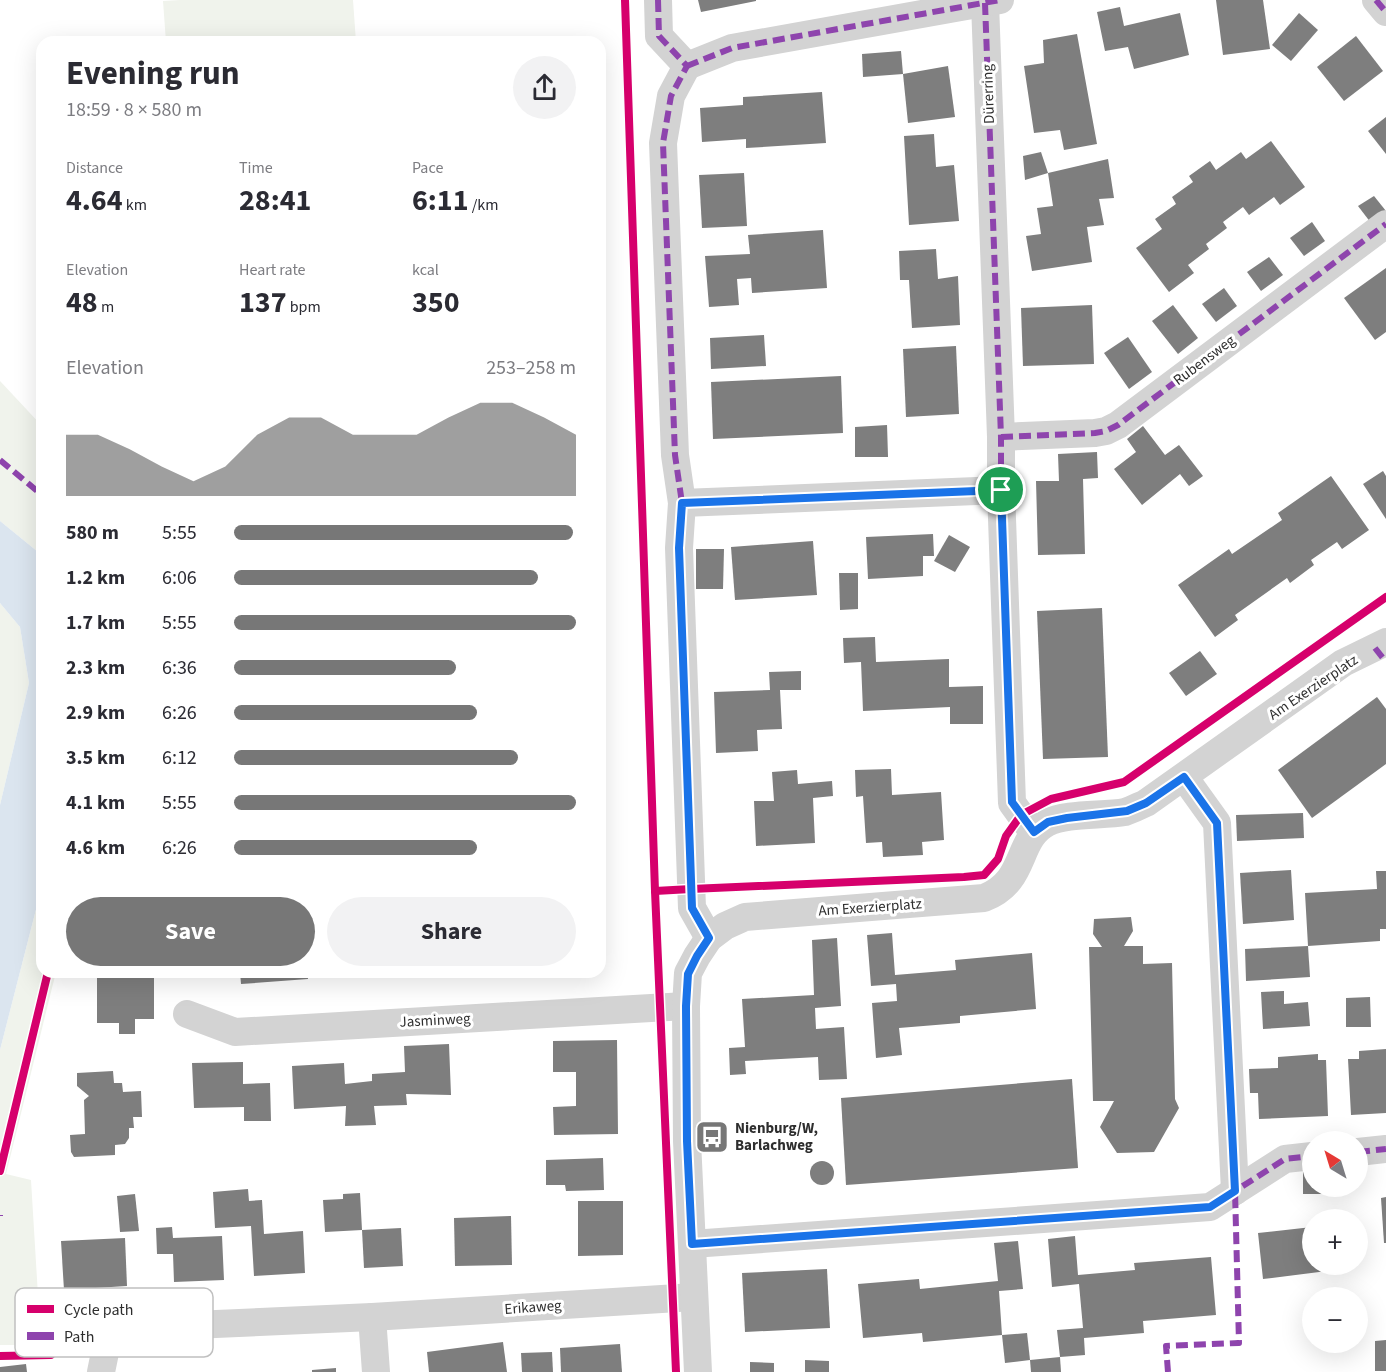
<!DOCTYPE html>
<html lang="en">
<head>
<meta charset="utf-8">
<style>
  :root { --surface:#fff; --page:#f2f2f3; --text:#2b2b33; --muted:#7c7c81; --accent:#777 }
  body { margin:0; font-family:"Source Sans 3",sans-serif; background:var(--page); color:var(--text); height:100vh; display:flex; flex-direction:column; font-size:22px; white-space:nowrap }
  * { box-sizing:border-box; margin:0 }
  p { font-size:20px; color:var(--muted) }
  .icon { flex:none; width:33px; height:33px; fill:none; stroke:currentColor; stroke-width:2; stroke-linecap:round; stroke-linejoin:round }
  .map { position:relative; flex:1; overflow:hidden }
  .details { position:absolute; left:36px; top:36px; width:570px; height:942px; display:flex; flex-direction:column; background:var(--surface); border-radius:18px; box-shadow:0 6px 24px #0002 }
  .details>* { flex:none }
  .needle { width:39px; rotate:322deg }
  .tools { position:absolute; left:1302px; top:1131px; display:grid; gap:12px }
  .tools a { display:grid; place-items:center; width:66px; height:66px; border-radius:50%; background:var(--surface); box-shadow:0 6px 24px #0002; font-size:30px }
  .pin { position:absolute; display:grid; place-items:center; width:51px; height:51px; color:#fff; margin:-26px; border:3px solid #fff; border-radius:50%; box-shadow:0 2px 6px #0007 }
  .round { display:grid; place-items:center; flex:none; width:63px; height:63px; border-radius:32px; background:var(--page) }
  .headline { display:flex; align-items:center; justify-content:space-between; height:102px; padding:0 30px }
  h1 { font-size:33px; font-weight:700; line-height:45px }
  .figures { display:grid; grid-template-columns:repeat(3,1fr); gap:9px; height:102px; padding:6px 30px }
  .figures div { display:grid; align-content:center }
  .figures b { font-size:30px; font-weight:700 }
  .figures small { font-size:16px; font-weight:400 }
  .figures p { font-size:16px }
  .chart { height:168px; padding:12px 30px }
  .chart p { display:flex; justify-content:space-between }
  .chart svg { width:100%; height:108px; margin-top:6px; fill:var(--accent); opacity:.7 }
  .action { display:flex; gap:12px; margin-top:auto; padding:12px 30px }
  .action a { flex:1; height:69px; border-radius:36px; background:var(--accent); color:#fff; font-size:24px; font-weight:700; line-height:69px; text-align:center }
  .action a+a { background:var(--page); color:var(--text) }
  ul { padding:0 30px; list-style:none; font-size:20px }
  li { display:grid; grid-template-columns:96px 72px 1fr; align-items:center; height:45px }
  li i { height:15px; border-radius:8px; background:var(--accent) }
  .map>svg:first-child { display:block }
  .green { fill:#f0f3ec }
  .water { fill:#dbe5ef }
  .building { fill:#7e7e7e }
  .lines { fill:none; stroke-linecap:round; stroke-linejoin:round }
  .minor { stroke:#d3d3d3; stroke-width:28 }
  .quiet { stroke:#8e44ad; stroke-width:6; stroke-dasharray:12 6; stroke-linecap:butt }
  .cycleway-casing { stroke:#fff; stroke-width:11 }
  .cycleway { stroke:#d6006c; stroke-width:8 }
  .route-casing { stroke:#fff; stroke-width:12 }
  .route { stroke:#1a73e8; stroke-width:8 }
  .labels { text-anchor:middle; stroke-width:6; stroke-linejoin:round; paint-order:stroke }
  .street-label { font-size:15px; fill:#2e2e2e; stroke:#fff }
  .poi-label { font-size:15px; font-weight:bold; fill:#2e2e2e; stroke:#fff; text-anchor:start }
  .key { fill:#fff; stroke:#c0c0c0; stroke-width:1.5 }
  .key-label { font-size:16px; fill:#2e2e2e }
</style>
</head>
<body>
<div class="map">
<svg width="1386" height="1372" viewBox="0 0 1386 1372">
  <rect width="100%" height="100%" fill="#fff"/>
  <g class="green">
    <path d="M180,0H353L356,42H166L163,1Z"/>
    <path d="M0,381L42,426V558L38,552L0,521Z"/>
    <path d="M0,603L20,627L29,683L0,805Z"/>
    <path d="M42,886V972H56L6,1174L31,1180L41,1345H0V1050Z"/>
  </g>
  <path class="water" d="M0,521L38,552L42,558V886L0,1050V805L29,683L20,627L0,603Z"/>
  <g class="building">
    <path d="M698,0H756V1L701,12Z"/>
    <path d="M1216,0H1263L1270,49L1223,55Z"/>
    <path d="M1120,7L1124,26L1180,13L1189,55L1134,69L1128,47L1105,51L1097,12Z"/>
    <path d="M1299,13L1318,30L1291,61L1272,45Z"/>
    <path d="M1077,34L1097,144L1064,150L1060,130L1034,133L1024,66L1044,63L1043,40Z"/>
    <path d="M1356,36L1383,71L1344,101L1317,67Z"/>
    <path d="M901,51L903,74L863,77L862,54Z"/>
    <path d="M948,66L955,117L908,123L903,74Z"/>
    <path d="M822,92L826,143L746,148V139L702,142L700,108L743,105V97Z"/>
    <path d="M1386,117V154L1368,131Z"/>
    <path d="M934,134L936,167L954,165L959,221L909,225L904,136Z"/>
    <path d="M1271,141L1305,187L1280,205L1274,197L1249,215L1243,207L1223,222L1227,228L1206,244L1209,249L1188,265L1194,273L1169,292L1136,248L1162,229L1155,219L1176,204L1172,197L1193,182L1189,176L1210,161L1216,170L1241,152L1246,159Z"/>
    <path d="M1041,152L1048,173L1108,159L1114,198L1099,199L1104,225L1087,227L1092,262L1032,271L1026,236L1041,234L1037,208L1053,206L1048,173L1025,180L1023,156Z"/>
    <path d="M744,173L747,226L702,228L699,175Z"/>
    <path d="M1374,196L1386,211L1371,223L1358,206Z"/>
    <path d="M1312,222L1325,241L1304,256L1290,238Z"/>
    <path d="M823,230L827,288L752,293L751,278L737,279L739,305L709,307L705,256L750,254L748,235Z"/>
    <path d="M936,249L938,279L958,276L960,325L912,328L909,280H900L899,251Z"/>
    <path d="M1269,257L1283,275L1261,291L1247,272Z"/>
    <path d="M1386,268V332L1375,340L1344,298Z"/>
    <path d="M1224,288L1237,306L1216,322L1202,304Z"/>
    <path d="M1092,305L1094,364L1023,366L1021,308Z"/>
    <path d="M1173,305L1198,338L1178,354L1152,321Z"/>
    <path d="M764,335L766,366L711,369L710,338Z"/>
    <path d="M1128,337L1152,372L1129,389L1104,353Z"/>
    <path d="M956,346L959,414L906,417L903,349Z"/>
    <path d="M841,376L843,433L713,439L711,382Z"/>
    <path d="M887,425L888,457H855V427Z"/>
    <path d="M1143,426L1165,455L1179,445L1203,476L1189,486L1180,474L1142,505L1114,469L1136,452L1127,439Z"/>
    <path d="M1097,452L1098,478L1083,479L1085,554L1038,555L1036,481H1059L1058,454Z"/>
    <path d="M1383,471L1386,476V519L1363,484Z"/>
    <path d="M1331,476L1369,530L1342,549L1337,542L1311,560L1314,565L1290,583L1287,578L1235,615L1238,620L1215,637L1178,585L1229,549L1232,554L1282,520L1278,513Z"/>
    <path d="M933,534L934,556H923V576L868,579L866,537Z"/>
    <path d="M949,535L970,547L955,572L934,561Z"/>
    <path d="M813,541L817,595L735,600L731,547Z"/>
    <path d="M696,549H724L723,589H696Z"/>
    <path d="M839,573H858V609L840,610Z"/>
    <path d="M1102,608L1108,757L1043,759L1037,611Z"/>
    <path d="M875,637L876,662L949,659V687L983,686V724H950V707L863,711L861,662L844,663L843,638Z"/>
    <path d="M1200,651L1217,674L1186,696L1169,673Z"/>
    <path d="M801,671V690H780L782,729L757,730L758,751L716,753L714,692L770,690L769,672Z"/>
    <path d="M1377,697L1386,709V764L1312,818L1278,770Z"/>
    <path d="M891,769L892,795L941,792L944,840L922,842L923,855L883,857L882,842L866,843L863,796L856,797L855,770Z"/>
    <path d="M797,770L798,784L832,781L833,796L813,798L815,843L756,846L754,801H774L772,772Z"/>
    <path d="M1303,813L1304,838L1237,841L1236,815Z"/>
    <path d="M1291,870L1294,920L1243,924L1240,873Z"/>
    <path d="M1376,871H1386V929H1380V941L1308,946L1305,893L1377,889Z"/>
    <path d="M1131,917L1133,931L1124,946H1143V964L1172,963L1175,1099L1179,1108L1154,1152L1117,1153L1100,1127L1114,1101H1093L1089,947H1102L1093,934L1094,919Z"/>
    <path d="M892,933L895,975L956,970L955,960L1032,953L1036,1009L960,1016V1023L899,1028L902,1055L876,1058L872,1003L897,1001L896,984L871,986L867,935Z"/>
    <path d="M837,938L841,1006L815,1008L816,1029L844,1027L847,1079L819,1080L818,1057L745,1061L746,1074L730,1075L729,1048L745,1047L742,999L814,995L812,940Z"/>
    <path d="M1308,946L1310,977L1246,981L1245,949Z"/>
    <path d="M123,972H168V976L154,975V1019H135V1034H119V1023H97V975H123Z"/>
    <path d="M240,972H307L308,979L241,984Z"/>
    <path d="M1284,991V1004L1308,1002L1310,1026L1263,1029L1261,992Z"/>
    <path d="M1370,997L1371,1027H1346V998Z"/>
    <path d="M617,1040L618,1134L554,1135L553,1107L576,1106V1072H553V1041Z"/>
    <path d="M449,1044L451,1095L406,1094L407,1105L374,1106L376,1125L345,1126L346,1106L294,1109L292,1066L344,1063L345,1084L372,1081V1074L405,1072L404,1046Z"/>
    <path d="M1386,1049V1113L1351,1115L1348,1059H1359V1051Z"/>
    <path d="M1318,1054V1060H1326L1328,1116L1259,1119L1258,1093H1250L1249,1069L1278,1068V1057Z"/>
    <path d="M243,1062V1084L270,1083L271,1121H244V1107L194,1108L192,1063Z"/>
    <path d="M113,1071L114,1083H122L123,1092L141,1091L142,1117H133L134,1128H129V1138L125,1144L115,1145V1155L74,1157L71,1152L70,1135L85,1134L84,1100L89,1096L77,1086V1073Z"/>
    <path d="M1072,1079L1078,1168L846,1185L841,1098Z"/>
    <path d="M603,1158L604,1190L566,1191L565,1185H546V1160Z"/>
    <circle cx="822" cy="1173" r="12"/>
    <path d="M1312,1167V1186H1327V1194H1303V1168Z"/>
    <path d="M248,1189L249,1201L262,1200L264,1234L303,1231L305,1273L254,1276L251,1226L215,1228L213,1192Z"/>
    <path d="M360,1193L362,1230L325,1232L323,1200L343,1199V1194Z"/>
    <path d="M135,1194L139,1231L120,1232L117,1196Z"/>
    <path d="M1386,1197V1243H1384L1381,1198Z"/>
    <path d="M578,1201H623V1255L578,1256Z"/>
    <path d="M511,1216L512,1265L455,1266L454,1218Z"/>
    <path d="M172,1227L173,1238L222,1236L224,1280L174,1282L173,1254H157L156,1228Z"/>
    <path d="M1312,1227V1264H1327V1271L1263,1279L1258,1233Z"/>
    <path d="M401,1228L403,1266L364,1268L362,1230Z"/>
    <path d="M1075,1236L1078,1275L1135,1270L1134,1263L1211,1257L1216,1315L1143,1321L1144,1333L1084,1338L1085,1355L1060,1357L1057,1330L1083,1328L1079,1284L1052,1287L1048,1239Z"/>
    <path d="M125,1238L127,1286L64,1290L61,1241Z"/>
    <path d="M1018,1241L1023,1289L999,1291L1002,1335L923,1342L922,1333L863,1338L858,1284L919,1279L920,1289L998,1281L994,1243Z"/>
    <path d="M827,1269L830,1328L745,1332L742,1273Z"/>
    <path d="M1027,1333L1030,1360L1005,1363L1002,1335Z"/>
    <path d="M1386,1340V1371H1375V1341Z"/>
    <path d="M503,1342L507,1372H429L427,1352Z"/>
    <path d="M620,1344L622,1372H561L560,1348Z"/>
    <path d="M552,1352L553,1372H522L521,1353Z"/>
    <path d="M1060,1357L1061,1372H1031L1030,1360Z"/>
    <path d="M805,1360L829,1361V1372H805Z"/>
    <path d="M750,1362L774,1363V1372H750Z"/>
    <path d="M26,1364L27,1372H0V1367Z"/>
    <path d="M336,1368V1372H312V1370Z"/>
  </g>
  <g class="lines">
    <g class="minor">
      <path d="M658,0L659,36L687,66L671,96L663,143L675,455L682,503L679,548L692,908L709,938"/>
      <path d="M1376,0L1386,12"/>
      <path d="M985,3L1001,437V490L1012,803L1033,832"/>
      <path d="M687,66L732,48L1000,0"/>
      <path d="M1001,437L1095,433L1106,431L1118,425L1386,224"/>
      <path d="M682,503L1001,490"/>
      <path d="M1184,777L1217,823L1235,1191"/>
      <path d="M187,1014L235,1032L686,1006"/>
      <path d="M1358,1152L1386,1149"/>
      <path d="M692,1244L1210,1207L1285,1159L1312,1156"/>
      <path d="M372,1317L376,1372"/>
      <path d="M79,1330L372,1317L694,1297"/>
      <path d="M101,1372L110,1328"/>
      <path d="M698,1372L687,1141L686,1006L688,973L697,956L709,938L725,926L745,917L984,898C1028,881 1015,840 1047,823C1066,813 1102,816 1125,812C1132,810 1139,806 1146,803L1343,663L1386,642"/>
    </g>
    <g class="quiet">
      <path d="M658,0L659,36L687,66L671,96L663,143L675,455L682,503L679,548L692,908L709,938"/>
      <path d="M1376,0L1386,12"/>
      <path d="M985,3L1001,437V490L1012,803L1033,832"/>
      <path d="M687,66L732,48L1000,0"/>
      <path d="M1001,437L1095,433L1106,431L1118,425L1386,224"/>
      <path d="M0,460L42,495"/>
      <path d="M682,503L1001,490"/>
      <path d="M1375,648L1386,662"/>
      <path d="M1358,1152L1386,1149"/>
      <path d="M0,1215V1216"/>
      <path d="M692,1244L1210,1207L1285,1159L1312,1156"/>
      <path d="M1168,1372L1166,1346L1239,1343L1235,1191L1217,823L1184,777"/>
    </g>
    <defs>
      <g id="cycleway">
        <path d="M625,0L655,891L676,1372"/>
        <path d="M655,891L691,889L964,877L984,875L998,859L1006,836L1021,815L1051,799L1124,782L1386,597"/>
        <path d="M0,1171L48,972"/>
        <path d="M0,1356L51,1355L79,1330"/>
      </g>
    </defs>
    <use href="#cycleway" class="cycleway-casing"/>
    <use href="#cycleway" class="cycleway"/>
  </g>
  <g class="lines">
    <defs>
      <path id="route" d="M1001,490L1012,802L1034,832L1048,822L1067,818L1127,811L1146,803L1184,777L1217,823L1235,1191L1210,1207L692,1244L687,1141L686,1006L688,974L697,956L709,938L692,908L679,548L682,503Z"/>
    </defs>
    <use href="#route" class="route-casing"/>
    <use href="#route" class="route"/>
  </g>
  <defs>
    <symbol id="bus-square" viewBox="-11 -11 22 22"><rect x="-9" y="-9" width="18" height="18" rx="4" fill="#777" stroke="#fff"/><path d="M-5-6H5V4H4V6H2V4H-2V6H-4V4H-5ZM-3.5-4V0h7V-4ZM-3.5 1.2v1.5H-2V1.2ZM2 1.2v1.5H3.5V1.2Z" fill="#fff"/></symbol>
  </defs>
  <g fill-rule="evenodd">
    <use href="#bus-square" x="693" y="1118" width="38" height="38"/>
  </g>
  <g class="labels">
    <g class="street-label">
      <text transform="translate(988 94) rotate(-92)" y="5">Dürerring</text>
      <text transform="translate(1204 360) rotate(-37)" y="5">Rubensweg</text>
      <text transform="translate(1313 687) rotate(-34)" y="5">Am Exerzierplatz</text>
      <text transform="translate(870 907) rotate(-4)" y="5">Am Exerzierplatz</text>
      <text transform="translate(435 1020) rotate(-3)" y="5">Jasminweg</text>
      <text transform="translate(533 1307) rotate(-4)" y="5">Erikaweg</text>
    </g>
    <g class="poi-label">
      <text x="735" y="1133">Nienburg/W,<tspan x="735" dy="17">Barlachweg</tspan></text>
    </g>
  </g>
  <rect x="15" y="1288" width="198" height="69" rx="9" class="key"/>
  <rect x="27" y="1305" width="27" height="8" fill="#d6006c"/>
  <rect x="27" y="1332" width="27" height="8" fill="#8e44ad"/>
  <g class="key-label">
    <text x="64" y="1315">Cycle path</text>
    <text x="64" y="1342">Path</text>
  </g>
</svg>
<div class="tools">
<a><svg class="needle" viewBox="-14 -14 28 28"><path d="M0-13l5 13h-10z" fill="#e53935"/><path d="M0 13l5-13h-10z" fill="#7c7c81"/></svg></a>
<a>+</a>
<a>−</a>
</div>
<div class="pin" style="left:1001px;top:490px;background:#1e9e55"><svg class="icon" aria-label="arrive" viewBox="0 0 24 24"><path d="M6 21V4h12l-3 4 3 4H6"/></svg></div>
<section class="details">
<div class="headline"><div><h1>Evening run</h1><p>18:59 · 8 × 580 m</p></div><a class="round"><svg class="icon" aria-label="share" viewBox="0 0 24 24"><path d="M12 15V3M7 8l5-5 5 5M5 13v7h14v-7"/></svg></a></div>
<div class="figures">
<div><p>Distance</p><b>4.64<small> km</small></b></div>
<div><p>Time</p><b>28:41</b></div>
<div><p>Pace</p><b>6:11<small> /km</small></b></div>
</div>
<div class="figures">
<div><p>Elevation</p><b>48<small> m</small></b></div>
<div><p>Heart rate</p><b>137<small> bpm</small></b></div>
<div><p>kcal</p><b>350</b></div>
</div>
<div class="chart"><p><span>Elevation</span>253–258 m</p>
<svg viewBox="0 0 160 44" preserveAspectRatio="none"><path d="M0 44V19L10 19L20 25L30 32L40 38L50 32L60 19L70 12L80 12L90 19L100 19L110 19L120 12L130 6L140 6L150 12L160 19V44z"/></svg>
</div>
<ul>
<li><b>580 m</b>5:55<i style="width:99%"></i></li>
<li><b>1.2 km</b>6:06<i style="width:89%"></i></li>
<li><b>1.7 km</b>5:55<i style="width:100%"></i></li>
<li><b>2.3 km</b>6:36<i style="width:65%"></i></li>
<li><b>2.9 km</b>6:26<i style="width:71%"></i></li>
<li><b>3.5 km</b>6:12<i style="width:83%"></i></li>
<li><b>4.1 km</b>5:55<i style="width:100%"></i></li>
<li><b>4.6 km</b>6:26<i style="width:71%"></i></li>
</ul>
<div class="action"><a>Save</a><a>Share</a></div>
</section>
</div>
</body>
</html>
